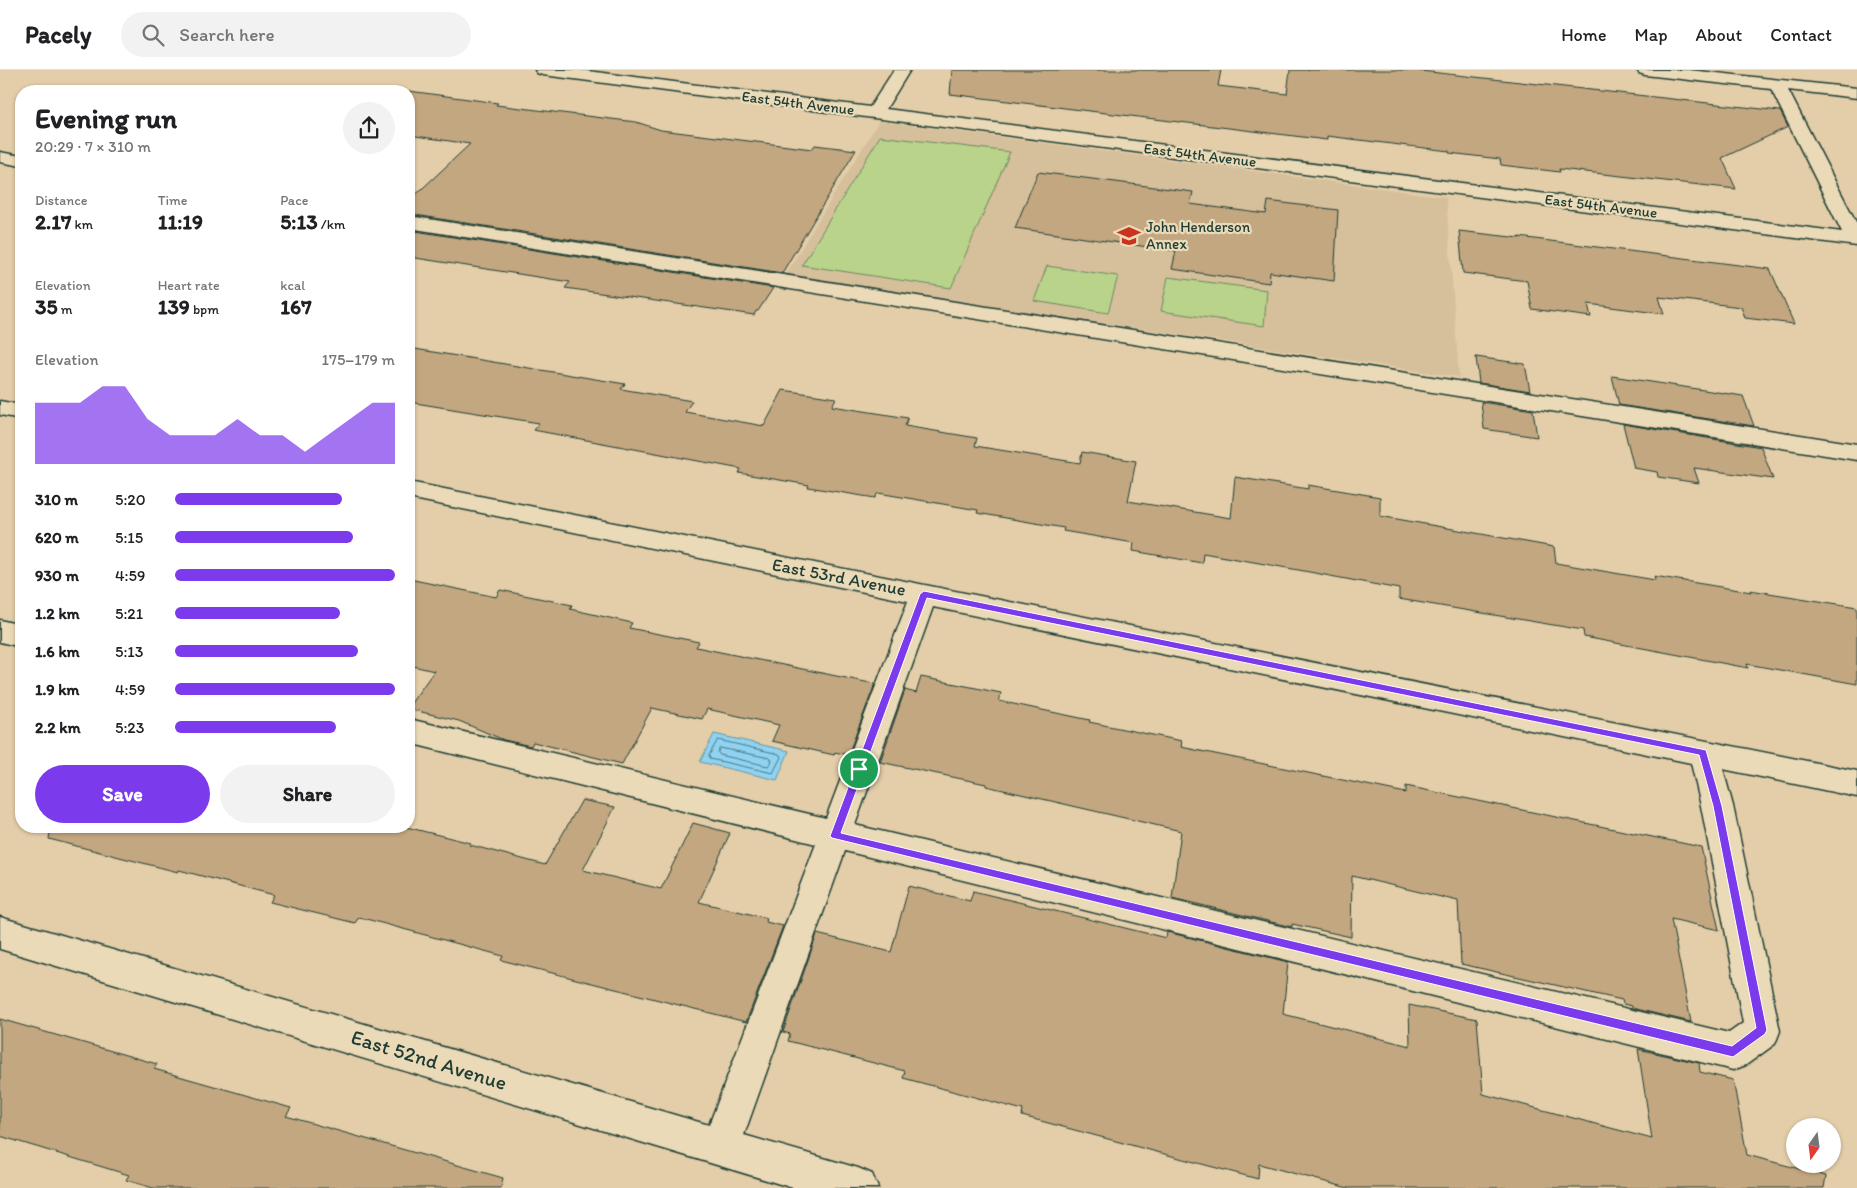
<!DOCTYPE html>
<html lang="en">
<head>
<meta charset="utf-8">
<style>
  :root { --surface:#fff; --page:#f2f2f2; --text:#202124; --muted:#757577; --line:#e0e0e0; --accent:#7c3aed }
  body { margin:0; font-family:Itim,sans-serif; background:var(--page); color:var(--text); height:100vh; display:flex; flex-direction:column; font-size:19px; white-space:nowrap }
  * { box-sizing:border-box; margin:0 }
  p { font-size:16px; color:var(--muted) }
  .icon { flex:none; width:28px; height:28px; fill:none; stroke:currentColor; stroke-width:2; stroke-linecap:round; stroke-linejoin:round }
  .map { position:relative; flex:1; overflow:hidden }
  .side { position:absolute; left:15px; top:15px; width:400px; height:748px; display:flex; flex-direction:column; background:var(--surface); border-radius:20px; box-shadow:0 1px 4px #0004 }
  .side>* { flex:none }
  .needle { width:32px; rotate:194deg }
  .fabs { position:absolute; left:1786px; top:1048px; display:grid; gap:10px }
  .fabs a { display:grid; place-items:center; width:55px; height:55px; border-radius:50%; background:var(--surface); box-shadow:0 1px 4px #0004; font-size:25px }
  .pin { position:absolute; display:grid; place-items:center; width:42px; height:42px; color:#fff; margin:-21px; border:2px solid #fff; border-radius:50%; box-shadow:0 1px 5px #0007 }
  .round { display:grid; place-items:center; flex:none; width:52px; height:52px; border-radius:26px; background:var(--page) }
  .head { display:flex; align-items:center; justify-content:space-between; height:85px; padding:0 20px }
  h1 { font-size:28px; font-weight:700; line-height:38px }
  .figures { display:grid; grid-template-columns:repeat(3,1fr); gap:8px; height:85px; padding:5px 20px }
  .figures div { display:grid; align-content:center }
  .figures b { font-size:21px; font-weight:700 }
  .figures small { font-size:14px; font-weight:400 }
  .figures p { font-size:14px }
  .chart { height:140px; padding:10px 20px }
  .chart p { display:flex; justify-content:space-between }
  .chart svg { width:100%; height:90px; margin-top:5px; fill:var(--accent); opacity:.7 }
  .cta { display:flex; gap:10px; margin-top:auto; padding:10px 20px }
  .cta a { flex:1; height:58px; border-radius:30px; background:var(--accent); color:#fff; font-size:20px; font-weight:700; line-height:58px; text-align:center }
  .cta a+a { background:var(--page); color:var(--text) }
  ul { padding:0 20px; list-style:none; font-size:16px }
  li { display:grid; grid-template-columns:80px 60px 1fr; align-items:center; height:38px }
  li i { height:12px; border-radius:6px; background:var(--accent) }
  header { display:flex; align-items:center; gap:30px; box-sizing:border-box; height:70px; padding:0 25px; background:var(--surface); border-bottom:1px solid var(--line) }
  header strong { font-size:24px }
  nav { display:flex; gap:28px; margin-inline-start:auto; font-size:18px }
  .search { width:350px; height:45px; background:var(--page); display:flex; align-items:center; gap:12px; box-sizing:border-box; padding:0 18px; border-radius:28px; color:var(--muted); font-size:19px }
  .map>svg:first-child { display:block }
  .built { fill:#d6bf9b }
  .green { fill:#b9d38b; stroke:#6c8860 }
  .water { fill:#8fd2f1; stroke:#6296a5 }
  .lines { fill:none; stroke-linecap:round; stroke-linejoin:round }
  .shore { stroke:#4c7980; stroke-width:1 }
  .building { fill:#c3a780; stroke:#1f3d34 }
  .minor-casing { stroke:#1f3d34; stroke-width:3 }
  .minor { fill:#ebdab7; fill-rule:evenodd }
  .route { fill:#7c3aed; stroke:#fff; fill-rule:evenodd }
  .labels { text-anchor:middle; stroke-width:4.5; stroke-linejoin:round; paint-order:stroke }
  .far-street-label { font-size:15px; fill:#1f3d34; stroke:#ebdab7 }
  .far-poi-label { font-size:15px; fill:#1f3d34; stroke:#ebdab7; text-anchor:start }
  .street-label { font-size:18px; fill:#1f3d34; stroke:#ebdab7 }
  .near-street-label { font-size:21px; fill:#1f3d34; stroke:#ebdab7 }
</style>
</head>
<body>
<header>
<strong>Pacely</strong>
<div class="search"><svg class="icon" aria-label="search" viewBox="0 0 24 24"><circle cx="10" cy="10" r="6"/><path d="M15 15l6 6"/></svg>Search here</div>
<nav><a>Home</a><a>Map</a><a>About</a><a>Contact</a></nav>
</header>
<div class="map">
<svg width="1857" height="1118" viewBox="0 0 1857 1118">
  <rect width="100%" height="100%" fill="#e4cea9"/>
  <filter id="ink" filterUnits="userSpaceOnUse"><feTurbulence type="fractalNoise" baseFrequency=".02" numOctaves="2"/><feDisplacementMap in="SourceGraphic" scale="10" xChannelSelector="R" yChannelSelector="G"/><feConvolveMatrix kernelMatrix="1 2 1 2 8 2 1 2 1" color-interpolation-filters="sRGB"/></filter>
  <g filter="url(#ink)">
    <path class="built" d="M879,51L1446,127L1459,307L785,205Z"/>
    <g class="green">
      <path d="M880,66L1010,82L951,218L802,195Z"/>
      <path d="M1047,196L1118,206L1108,243L1034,231Z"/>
      <path d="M1168,207L1267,220L1264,256L1161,241Z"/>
    </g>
    <path class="water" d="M714,664L789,681L777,710L700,692Z"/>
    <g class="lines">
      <g class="shore">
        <path d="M718,670L779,684L781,687L773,703L710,689L709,686Z"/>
        <path d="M720,678L770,688L772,691L768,696L720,685L718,683Z"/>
      </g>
    </g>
    <g class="building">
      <path d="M952,0H1221L1218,16L1287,24L1290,0H1412L1780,41L1788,57L1722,88L1736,119L1559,99L1560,102L1501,95L1500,89L1449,83V81L1327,66V70L950,24Z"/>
      <path d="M409,21L498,33L496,35L636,52L661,60L812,79L815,75L856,80L782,203L409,144V131L470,74L409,65Z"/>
      <path d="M1038,102L1193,122L1190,134L1266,144L1268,131L1338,140L1334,211L1270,202L1269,213L1172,199L1176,181L1015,158Z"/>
      <path d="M409,160L773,218L758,241H756L754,245L565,218L570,212L409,187Z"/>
      <path d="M1459,161L1520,168L1519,167L1770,199L1794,254L1745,248L1741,237L1659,227L1664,244L1588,234L1591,247L1532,239L1527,211L1463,203Z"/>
      <path d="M409,278L625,314L621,319L692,331L685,342L764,356L783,320L836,328L832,336L908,348L905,356L977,368L975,376L1080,393L1082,382L1136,391L1128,431L1231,448L1235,407L1308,419V415L1380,427V446L1554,477L1556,493L1655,510L1654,506L1751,522L1750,520L1857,537V614L1747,594L1748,598L1584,567L1583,560L1399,529V519L1304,501L1203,483L1202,493L1133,481L1134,473L1063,461L1064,458L977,443L978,440L878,423L875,428L808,417L809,415L739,403L741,399L533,360L539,353L409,332Z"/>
      <path d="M1476,287L1525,294L1530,321L1479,313Z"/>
      <path d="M1612,306L1743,326L1754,356L1619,335Z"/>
      <path d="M1481,332L1533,340L1537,367L1484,359Z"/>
      <path d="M1623,354L1761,377L1773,409L1694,398L1699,413L1658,407L1657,402L1634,398Z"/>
      <path d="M409,509L496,527L500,520L572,535L570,539L632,553L629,558L699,572L696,577L875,614L848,685L835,682L834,685L772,671L779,655L707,639L702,649L652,638L622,694L533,672L531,676L504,670L459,651L409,639V636L434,601L409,595Z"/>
      <path d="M921,607L1001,623L999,631L1090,650L1089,652L1182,671L1181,677L1406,723V716L1701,777L1719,860L1671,849L1691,952L1632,938V936L1623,934L1622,930L1461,894L1458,831L1352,806L1351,867L1292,854V857L1172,828L1181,761L986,716V714L880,692L905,620L916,623Z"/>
      <path d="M582,730L615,737L583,800L661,819L693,753L730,763L699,832L767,848L766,852L783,856L746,952L501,890L503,886L359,847L355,853L270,832L274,825L179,800L178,802L49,769L51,756H402L471,773L470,775L545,795Z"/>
      <path d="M909,816L970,831L973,821L1166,868L1167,862L1288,892L1283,944L1410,976L1409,935L1477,949L1483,1024L1652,1069L1638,979L1699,993L1700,1002L1733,1010L1747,1085L1826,1106L1824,1118H1348L1259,1094L1258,1109L1022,1046L1023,1040L903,1008L905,1001L788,971L790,964L783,962L817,864L891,882Z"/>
      <path d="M0,949L157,994L154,999L291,1038L286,1046L503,1108L501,1118H153L126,1110L129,1105L0,1066Z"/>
    </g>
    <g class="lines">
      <defs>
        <g id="minor">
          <path d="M535,0H580L870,37L894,0H910L886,39L1842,162L1771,19L1645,5L1639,3L1637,0H1689L1857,18V28L1788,20L1857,154V176L543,5L537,3Z"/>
          <path d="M0,82L21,86V96L0,92Z"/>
          <path d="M409,146L1857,374V390L409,158Z"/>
          <path d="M0,331L21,335V349L0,345Z"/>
          <path d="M409,412L1857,701V727L1723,699L1733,736L1780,961L1775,974L1746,995L1733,1000L845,781L744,1065L858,1098L872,1104L878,1118H793L0,879V847L709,1055L816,774L409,673V649L826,748L908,531L409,428ZM933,537L1691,693L1701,736L1743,953L1729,963L855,755Z"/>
          <path d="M0,550L21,555V577L0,572Z"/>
        </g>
      </defs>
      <use href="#minor" class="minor-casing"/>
      <use href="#minor" class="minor"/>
    </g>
  </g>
  <path class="route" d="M924,521L1706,680L1722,736L1767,960L1765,964L1733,987L832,768L830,766L920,524ZM927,528L1699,685L1713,736L1756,958L1732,976L841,763Z"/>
  <defs>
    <symbol id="school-bare" viewBox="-9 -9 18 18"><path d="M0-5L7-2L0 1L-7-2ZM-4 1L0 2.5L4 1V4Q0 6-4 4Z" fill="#c8321e" stroke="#ebdab7" stroke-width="2.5" paint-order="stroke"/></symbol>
  </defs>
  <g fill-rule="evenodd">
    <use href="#school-bare" x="1113" y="150" width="32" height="32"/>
  </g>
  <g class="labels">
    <g class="far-street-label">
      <text transform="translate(798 33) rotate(7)" y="5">East 54th Avenue</text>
      <text transform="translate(1200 85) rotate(7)" y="5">East 54th Avenue</text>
      <text transform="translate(1601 136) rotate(7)" y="5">East 54th Avenue</text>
    </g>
    <g class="far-poi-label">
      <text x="1146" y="162">John Henderson<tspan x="1146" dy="17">Annex</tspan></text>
    </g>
    <g class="street-label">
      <text transform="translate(839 507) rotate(11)" y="6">East 53rd Avenue</text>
    </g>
    <g class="near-street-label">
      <text transform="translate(429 990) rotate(17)" y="7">East 52nd Avenue</text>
    </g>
  </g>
</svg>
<div class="fabs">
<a><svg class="needle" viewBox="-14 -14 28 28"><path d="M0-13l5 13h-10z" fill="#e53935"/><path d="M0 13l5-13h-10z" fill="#757577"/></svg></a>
</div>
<div class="pin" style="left:859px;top:699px;background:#1e9e55"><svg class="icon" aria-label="arrive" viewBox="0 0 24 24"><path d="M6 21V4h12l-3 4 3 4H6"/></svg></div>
<section class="side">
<div class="head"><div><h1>Evening run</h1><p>20:29 · 7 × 310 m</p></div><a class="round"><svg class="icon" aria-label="share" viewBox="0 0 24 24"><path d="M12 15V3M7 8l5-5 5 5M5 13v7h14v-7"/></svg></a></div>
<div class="figures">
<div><p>Distance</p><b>2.17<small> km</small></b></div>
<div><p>Time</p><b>11:19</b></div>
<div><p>Pace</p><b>5:13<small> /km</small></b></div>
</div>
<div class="figures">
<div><p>Elevation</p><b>35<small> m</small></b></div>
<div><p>Heart rate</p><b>139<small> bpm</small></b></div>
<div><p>kcal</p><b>167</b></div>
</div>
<div class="chart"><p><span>Elevation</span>175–179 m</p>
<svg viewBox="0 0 160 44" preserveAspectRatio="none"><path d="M0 44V14L10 14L20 14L30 6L40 6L50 22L60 30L70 30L80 30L90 22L100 30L110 30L120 38L130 30L140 22L150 14L160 14V44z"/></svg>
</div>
<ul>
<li><b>310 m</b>5:20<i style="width:76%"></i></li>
<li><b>620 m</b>5:15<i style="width:81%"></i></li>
<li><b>930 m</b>4:59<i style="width:100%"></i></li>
<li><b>1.2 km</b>5:21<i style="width:75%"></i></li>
<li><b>1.6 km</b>5:13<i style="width:83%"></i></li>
<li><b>1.9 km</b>4:59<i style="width:100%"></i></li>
<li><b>2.2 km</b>5:23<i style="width:73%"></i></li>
</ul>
<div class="cta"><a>Save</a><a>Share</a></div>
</section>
</div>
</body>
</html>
